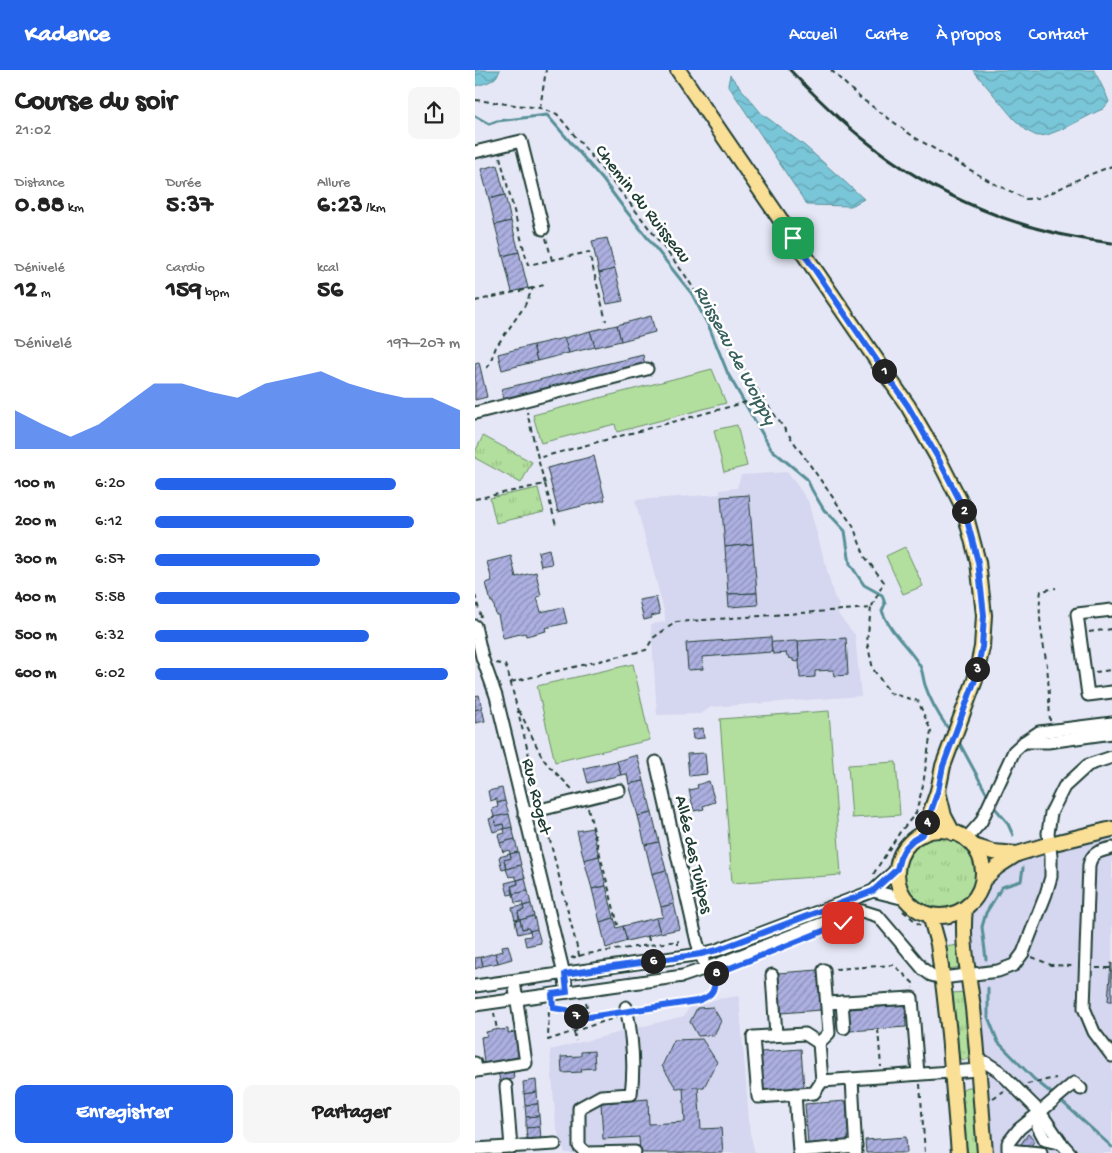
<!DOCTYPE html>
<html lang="fr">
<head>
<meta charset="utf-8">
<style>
  :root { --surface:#fff; --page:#f6f6f6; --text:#222; --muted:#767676; --accent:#2563eb }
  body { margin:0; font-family:"Gochi Hand",sans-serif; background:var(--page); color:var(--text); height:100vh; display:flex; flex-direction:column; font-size:19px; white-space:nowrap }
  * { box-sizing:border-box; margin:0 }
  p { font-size:16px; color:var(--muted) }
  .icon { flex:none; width:28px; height:28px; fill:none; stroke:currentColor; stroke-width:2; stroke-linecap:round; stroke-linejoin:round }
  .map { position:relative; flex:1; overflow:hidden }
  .side { display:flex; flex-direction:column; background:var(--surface); width:475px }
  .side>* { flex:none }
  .pin { position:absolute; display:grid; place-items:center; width:42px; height:42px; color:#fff; margin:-21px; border-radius:10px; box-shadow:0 2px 8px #0006 }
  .km { position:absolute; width:25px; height:25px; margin:-12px; border-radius:50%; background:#222; color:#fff; font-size:14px; line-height:25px; text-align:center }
  .round { display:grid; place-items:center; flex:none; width:52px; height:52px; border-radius:10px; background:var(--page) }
  .overview { display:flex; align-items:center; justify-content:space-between; height:85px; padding:0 15px }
  h1 { font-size:28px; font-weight:800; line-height:38px }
  .stats { display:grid; grid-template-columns:repeat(3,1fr); gap:8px; height:85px; padding:5px 15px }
  .stats div { display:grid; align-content:center }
  .stats b { font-size:25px; font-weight:800 }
  .stats small { font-size:14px; font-weight:400 }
  .stats p { font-size:14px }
  .chart { height:140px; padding:10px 15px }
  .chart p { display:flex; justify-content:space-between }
  .chart svg { width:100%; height:90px; margin-top:5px; fill:var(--accent); opacity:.7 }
  .action { display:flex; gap:10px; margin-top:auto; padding:10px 15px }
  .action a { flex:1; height:58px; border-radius:10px; background:var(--accent); color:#fff; font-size:20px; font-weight:800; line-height:58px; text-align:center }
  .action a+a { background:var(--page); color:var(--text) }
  ul { padding:0 15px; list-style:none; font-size:16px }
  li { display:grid; grid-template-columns:80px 60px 1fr; align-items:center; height:38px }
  li i { height:12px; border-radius:6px; background:var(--accent) }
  header { display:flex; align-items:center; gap:30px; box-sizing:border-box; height:70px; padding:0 25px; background:var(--accent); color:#fff }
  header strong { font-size:24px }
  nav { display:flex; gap:28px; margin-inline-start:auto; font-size:18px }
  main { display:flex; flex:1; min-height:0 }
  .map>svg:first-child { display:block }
  .built { fill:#d5d6ef }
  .grass { fill:url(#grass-tufts); stroke:#688e68 }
  .pitch { fill:#b2df9d; stroke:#688e68 }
  .water { fill:url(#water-waves); stroke:#568f97 }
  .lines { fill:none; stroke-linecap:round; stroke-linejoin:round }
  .stream { stroke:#568f97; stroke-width:3 }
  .building { fill:url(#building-hatch); stroke:#1f3d34 }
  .minor-casing { stroke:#1f3d34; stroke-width:15 }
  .major-casing { stroke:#1f3d34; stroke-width:18 }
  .path { stroke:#1f3d34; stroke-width:2; stroke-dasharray:5 4; stroke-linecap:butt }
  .minor { stroke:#fff; stroke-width:11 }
  .major { stroke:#fadf96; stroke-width:14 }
  .rail { stroke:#1f3d34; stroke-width:3 }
  .route-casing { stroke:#fff; stroke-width:10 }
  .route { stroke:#2563eb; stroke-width:6 }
  .labels { text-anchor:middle; stroke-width:5; stroke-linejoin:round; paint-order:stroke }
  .street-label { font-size:18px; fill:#1f3d34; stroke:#fff }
  .water-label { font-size:19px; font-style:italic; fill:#365f5d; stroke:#fff }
</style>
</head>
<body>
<header>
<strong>Kadence</strong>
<nav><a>Accueil</a><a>Carte</a><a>À propos</a><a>Contact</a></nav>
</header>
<main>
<section class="side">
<div class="overview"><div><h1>Course du soir</h1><p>21:02</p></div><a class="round"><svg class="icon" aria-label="share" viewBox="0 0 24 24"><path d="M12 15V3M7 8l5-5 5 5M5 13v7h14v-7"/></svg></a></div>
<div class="stats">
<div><p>Distance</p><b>0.88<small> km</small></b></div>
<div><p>Durée</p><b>5:37</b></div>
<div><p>Allure</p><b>6:23<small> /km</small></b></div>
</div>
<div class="stats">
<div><p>Dénivelé</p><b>12<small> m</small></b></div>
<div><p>Cardio</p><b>159<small> bpm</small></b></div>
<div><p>kcal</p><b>56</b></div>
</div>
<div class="chart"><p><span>Dénivelé</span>197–207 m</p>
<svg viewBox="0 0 160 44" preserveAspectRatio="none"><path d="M0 44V25L10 32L20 38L30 32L40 22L50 12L60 12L70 16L80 19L90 12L100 9L110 6L120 12L130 16L140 19L150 19L160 25V44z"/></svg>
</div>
<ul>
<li><b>100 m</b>6:20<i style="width:79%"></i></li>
<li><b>200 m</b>6:12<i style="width:85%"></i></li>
<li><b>300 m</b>6:57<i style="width:54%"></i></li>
<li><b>400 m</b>5:58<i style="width:100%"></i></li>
<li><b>500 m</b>6:32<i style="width:70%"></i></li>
<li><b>600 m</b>6:02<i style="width:96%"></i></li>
</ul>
<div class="action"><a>Enregistrer</a><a>Partager</a></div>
</section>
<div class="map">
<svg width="637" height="1083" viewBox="0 0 637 1083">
  <defs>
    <pattern id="grass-tufts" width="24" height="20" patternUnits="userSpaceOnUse" patternTransform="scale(1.25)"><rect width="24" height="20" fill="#b2df9d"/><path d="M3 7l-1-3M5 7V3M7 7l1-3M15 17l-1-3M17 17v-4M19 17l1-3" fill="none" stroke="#99c088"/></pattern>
    <pattern id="water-waves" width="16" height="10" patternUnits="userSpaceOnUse" patternTransform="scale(1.25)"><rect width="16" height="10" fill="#7ac6d9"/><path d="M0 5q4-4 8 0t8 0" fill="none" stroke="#63a2b1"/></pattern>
    <pattern id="building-hatch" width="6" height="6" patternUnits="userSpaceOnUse" patternTransform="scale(1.25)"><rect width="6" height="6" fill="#acafe0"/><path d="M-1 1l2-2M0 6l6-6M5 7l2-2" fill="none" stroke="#8b90b6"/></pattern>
  </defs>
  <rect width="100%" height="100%" fill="#e6e7f6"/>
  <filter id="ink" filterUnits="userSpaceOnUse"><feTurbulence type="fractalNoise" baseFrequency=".02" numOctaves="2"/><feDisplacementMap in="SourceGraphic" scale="10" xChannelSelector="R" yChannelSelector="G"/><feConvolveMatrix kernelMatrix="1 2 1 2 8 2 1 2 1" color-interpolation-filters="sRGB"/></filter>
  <g filter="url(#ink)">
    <g class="built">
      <path d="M313,402L333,431L359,526L364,535L363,544L380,565L386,626L236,637L226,644L182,645L176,554L190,552V545L160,430L245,424V420L262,418L266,405Z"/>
      <path d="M637,759V1083H510L490,839L497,833L502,825L508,810L522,797Z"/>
      <path d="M264,926L275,1063L280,1083H90L81,1057L75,980L209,946L216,935L243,929Z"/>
    </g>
    <g class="grass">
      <path d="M8,366L57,392L46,413L0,388V382Z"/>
      <path d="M63,418L69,442L21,453L15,428Z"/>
      <circle cx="465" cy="804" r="36"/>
      <path d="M484,875L487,897L472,899L469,877Z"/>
      <path d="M490,922L496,986C491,992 485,991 482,984L477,923Z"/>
      <path d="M492,1017H496L499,1020L505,1083H493L487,1052L485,1022L488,1019Z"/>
    </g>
    <g class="pitch">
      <path d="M237,299L251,333L142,362L140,354L66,373L58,345Z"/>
      <path d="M262,355L272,396L249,402L239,360Z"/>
      <path d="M430,477L448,516L428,524L411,486Z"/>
      <path d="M158,594L175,670L80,692L62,616Z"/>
      <path d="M354,641L366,805L257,813L245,649Z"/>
      <path d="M421,692L425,745L377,748L373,695Z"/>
    </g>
    <g class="water">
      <path d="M0,0H25C21,12 11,13 0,16Z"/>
      <path d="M498,0H619L631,24L634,32L628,39L623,41L590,58L572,65L562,66L552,61L539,49Z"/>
      <path d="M255,5L286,43L330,76L389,129L376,136L332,135L253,15Z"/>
    </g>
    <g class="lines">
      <g class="stream">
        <path d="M0,46L14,54L22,51L72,45L128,110L148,137L217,224L235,259L253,304L296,379L332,409L337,420L349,440L357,447L370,461L375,494L389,515L407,525L410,534L407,541C415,563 434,577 445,596C448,602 448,609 450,615C455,630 463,644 472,657"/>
        <path d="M485,674L513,726"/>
        <path d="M520,738L532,752L538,765"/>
        <path d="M511,889L507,857L511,843L527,817L546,811L548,798"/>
        <path d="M513,918V947L523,972L559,1009L580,1026"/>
        <path d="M585,1030L637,1077"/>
      </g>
    </g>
    <g class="building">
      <path d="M22,95L30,125L14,129L6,99Z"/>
      <path d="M30,125L36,151L20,155L14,129Z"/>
      <path d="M36,151L44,182L28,186L20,155Z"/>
      <path d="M132,168L140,199L124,203L117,171Z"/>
      <path d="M44,182L53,218L37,222L28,186Z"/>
      <path d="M140,199L148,231L132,234L124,203Z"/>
      <path d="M176,246L180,262L146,271L142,255Z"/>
      <path d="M142,255L146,271L120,277L115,261Z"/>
      <path d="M115,261L120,277L94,283L89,268Z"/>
      <path d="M89,268L94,283L62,291L58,275Z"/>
      <path d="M58,275L62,291L27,300L23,284Z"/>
      <path d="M168,285L170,295L29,329L26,319Z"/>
      <path d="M4,292L12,327L0,330V293Z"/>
      <path d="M119,386L130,430L83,442L72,398Z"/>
      <path d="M274,425L278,474L250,477L246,427Z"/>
      <path d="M278,474L282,523L253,524L250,477Z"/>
      <path d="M74,479L77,494L66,496L63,482Z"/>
      <path d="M36,486L41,507L61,502L66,526L62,527L66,542L88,537L92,553L70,558L71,561L51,566L50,563L28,568L23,545H21L18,532H16L11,513L17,511L12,492Z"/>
      <path d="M282,523L283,535L254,537L253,524Z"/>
      <path d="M181,527L185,544L176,546L177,548L169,550L164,530Z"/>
      <path d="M296,567L297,582L227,587L228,599L213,600L211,573Z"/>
      <path d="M371,568L373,605L359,606L358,600L340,601V607L325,608L323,571Z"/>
      <path d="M322,571L323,572L324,591L322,592L318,591V589L314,588L315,587L311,585L312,583L298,584V582H297L296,573L298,572Z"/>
      <path d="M4,625L7,638L0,640V626Z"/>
      <path d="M7,638L10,651L0,653V640Z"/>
      <path d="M228,658L229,668L218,669L217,660Z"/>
      <path d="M230,683L232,704L214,706L212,684Z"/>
      <path d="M162,685L169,711L154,714L152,704L146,705L142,691Z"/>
      <path d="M142,691L146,705L113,713L109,698Z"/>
      <path d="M169,711L177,743L163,746L154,714Z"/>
      <path d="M234,711L240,732L228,736L229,739L219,741L214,720L223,718L222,715Z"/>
      <path d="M27,718L30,731L22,733V729L15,731L13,721Z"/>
      <path d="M30,731L34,744L19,747L17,739L23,737L22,733Z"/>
      <path d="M177,743L184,772L170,775L163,746Z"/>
      <path d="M34,744L37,757L29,759L28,754L21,756L19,747Z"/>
      <path d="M19,747L21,756L28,754L29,759L18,762L14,749Z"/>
      <path d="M37,757L40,769L25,773L23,765L30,763L29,759Z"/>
      <path d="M117,758L124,786L109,790L102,761Z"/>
      <path d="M40,769L43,782L35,784L34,780L28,782L25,773Z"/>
      <path d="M184,772L191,800L177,804L170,775Z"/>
      <path d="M43,782L46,795L31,799L29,790L36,788L35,784Z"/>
      <path d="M35,784L36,788L29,790L31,799L27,800L24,787Z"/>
      <path d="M124,786L131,816L117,819L109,790Z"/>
      <path d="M46,795L50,808L42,810L40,806L34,807L31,799Z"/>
      <path d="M191,800L199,834L186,837L177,804Z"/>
      <path d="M50,808L53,821L38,824L36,816L43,814L42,810Z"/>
      <path d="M42,810L43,814L36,816L38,824L33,825L30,813Z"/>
      <path d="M131,816L139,848L125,852L117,819Z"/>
      <path d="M53,821L56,834L48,836L47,832L40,833L38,824Z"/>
      <path d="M56,834L59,846L45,850L43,842L49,840L48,836Z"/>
      <path d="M199,834L205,859L185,863L181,848L188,847L186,837Z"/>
      <path d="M48,836L49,840L43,842L44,849L40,850L37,838Z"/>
      <path d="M59,846L62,859L55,861L53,858L47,859L45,850Z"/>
      <path d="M139,848L142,858L148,856L152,871L131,878L125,852Z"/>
      <path d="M181,848L185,863L152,871L148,856Z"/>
      <path d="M45,850L47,859L53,858L55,861L43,864L40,851Z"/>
      <path d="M62,859L66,873L51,876L49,867L56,866L55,861Z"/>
      <path d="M33,875L37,889L23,893L20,883L28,881L27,876Z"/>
      <path d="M20,883L23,893L8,896L6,887Z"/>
      <path d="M6,887L8,896L0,899V888Z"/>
      <path d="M636,893H637V931H633Z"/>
      <path d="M343,900L346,940L306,943L303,903Z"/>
      <path d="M430,935L431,957L375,961L374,939Z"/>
      <path d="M238,937L246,951L239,965L223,966L215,952L222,938Z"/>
      <path d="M24,959L25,960L33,959V963L40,962L44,987L9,993L6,967L12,966L11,962Z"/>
      <path d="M227,969L242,992L229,1017L201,1018L187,996L199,970Z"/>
      <path d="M326,979L329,1019L288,1021L286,982Z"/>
      <path d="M119,981L120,998L106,999L107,1002L87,1003L86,987L106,986V982Z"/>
      <path d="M38,998L39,1009L25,1012L23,1000Z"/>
      <path d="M61,1010L62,1022L49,1024L48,1012Z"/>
      <path d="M223,1017L226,1059L246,1058L248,1083H165L164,1067L128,1069L126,1033L173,1029L174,1054L210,1052L208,1018Z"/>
      <path d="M62,1022L63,1034L50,1035L49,1024Z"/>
      <path d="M371,1031L374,1071L333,1074L330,1034Z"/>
      <path d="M63,1034L64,1046L51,1047L50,1035Z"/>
      <path d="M64,1046L65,1057L51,1058V1047Z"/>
      <path d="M65,1057L66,1069L52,1070L51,1058Z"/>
      <path d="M553,1064L560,1070L555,1077L545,1083L546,1074Z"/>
      <path d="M431,1067L432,1083H391L390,1070Z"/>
    </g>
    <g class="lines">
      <defs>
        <g id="minor">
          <path d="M0,82L46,71L68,159"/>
          <path d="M0,343L172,299"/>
          <path d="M637,540L602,544L613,625L637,622"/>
          <path d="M0,556L7,587L21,626L89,904L92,922"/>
          <path d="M549,672H573L637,663"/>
          <path d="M181,692L222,872L228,890"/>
          <path d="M49,744L144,720"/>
          <path d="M491,769L506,752L539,681L549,672L564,662L637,653"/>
          <path d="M637,778C625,781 617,782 614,795L609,938L619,962L637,986"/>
          <path d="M398,821L430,829"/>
          <path d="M297,905L301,965"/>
          <path d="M0,916L226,884L242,880L398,821L422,799"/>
          <path d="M367,932L369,958"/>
          <path d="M352,933L437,928L443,1004"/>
          <path d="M0,935L208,906L246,893L371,844L387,841L403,846L448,899L456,905L467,908L523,901L539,895L548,883L571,824L576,807V786L573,763L576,743L589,717L613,695L637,687"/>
          <path d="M151,937C157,965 160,995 156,1024L126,1026L104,1038V1076L111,1083L160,1082"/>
          <path d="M344,973L330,964L278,967L283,1027L339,1023L347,1011"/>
          <path d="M344,973L347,1011L504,1000"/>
          <path d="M344,973L354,963L349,900"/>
          <path d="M504,992H510L524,1001L565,1042L587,1074L595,1083"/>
          <path d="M0,993L1,1001L51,993L39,911"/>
          <path d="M377,1009L381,1083"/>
          <path d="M31,1016L36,1077"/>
          <path d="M320,1024L324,1081L381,1076"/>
          <path d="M565,1042L563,1057L570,1070L587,1074"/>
          <path d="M0,1079L80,1074"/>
          <path d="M566,1083L533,1080V1073L544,1059L565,1042L599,1013L606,1019"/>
        </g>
        <g id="major">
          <path d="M203,0L433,336L463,388L489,439L503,492L509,545L507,577L500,610L468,696L463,721L448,764"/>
          <path d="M463,721L469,746L478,763"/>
          <circle cx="465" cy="803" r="43"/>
          <path d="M498,776L518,782L542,784"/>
          <path d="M508,810L522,797L542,784L575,774L637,759"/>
          <path d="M490,839C486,870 494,906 498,938C503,986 506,1034 510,1083"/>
          <path d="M455,845L463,874L469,920L474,964L484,1083"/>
        </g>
      </defs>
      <use href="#minor" class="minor-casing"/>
      <use href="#major" class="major-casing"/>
      <g class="path">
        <path d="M356,0L383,26L439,67L516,112L551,129L563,128L576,123L606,108L637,96"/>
        <path d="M0,30L65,38L82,44L157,136L210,205L287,327L261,335L63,388L52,342"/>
        <path d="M65,38L71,0"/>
        <path d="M25,87L53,195L114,182L131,251"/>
        <path d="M71,168L77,190"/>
        <path d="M0,231L58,218"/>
        <path d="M12,298L14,295L21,277L49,237L58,218L69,215"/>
        <path d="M70,414L81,455"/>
        <path d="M0,429L70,414L63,389"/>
        <path d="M0,525L6,547"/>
        <path d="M396,538L392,572L398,599L415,623L443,631L456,661L448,715L441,743L425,762L399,803L401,805"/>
        <path d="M614,562L637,559"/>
        <path d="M21,593L30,595L33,602L65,729"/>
        <path d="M620,602L637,600"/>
        <path d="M36,612L171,580L178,568L201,552L396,538L409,512L390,487L378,456L287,327"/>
        <path d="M44,641L47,646L67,687L73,695L98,720"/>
        <path d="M575,651C574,633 574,614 572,596C568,571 562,545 566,521L581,518"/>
        <path d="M113,738L143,855"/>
        <path d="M70,751L105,889"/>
        <path d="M428,841L445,855"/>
        <path d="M173,866L175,875"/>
        <path d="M557,887L576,895L599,896"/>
        <path d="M96,888L111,884L203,871V875"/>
        <path d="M621,898H637"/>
        <path d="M360,899L419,895L438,913V918"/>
        <path d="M111,932L113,942"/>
        <path d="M78,936V938L91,941L99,946L107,948L142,943"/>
        <path d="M78,938L74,937L73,970L142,947"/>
        <path d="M164,940L222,931C235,927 240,922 240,907"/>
        <path d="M19,943L22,960"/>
        <path d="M403,959L406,997"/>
        <path d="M99,962L101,971"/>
        <path d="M445,1014L450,1083"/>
        <path d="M552,1014L581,1008"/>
        <path d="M518,1028L529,1021"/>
      </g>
      <use href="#minor" class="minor"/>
      <use href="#major" class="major"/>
      <path class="rail" d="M315,0C338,24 361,47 387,68C458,126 546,163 637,173"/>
    </g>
  </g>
  <g class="lines" filter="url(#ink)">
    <defs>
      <path id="route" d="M318,168L433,336L463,388L489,439L503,492L509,545L507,577L500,610L468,696L463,721L448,764L438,770L430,778L425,788L422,799L398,821L242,880L226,884L90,904L92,922L77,924L78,938L92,940L99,946L107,948L222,931C239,926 240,920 240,904L368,853"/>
    </defs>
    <use href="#route" class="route-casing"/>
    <use href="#route" class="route"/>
  </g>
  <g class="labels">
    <g class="street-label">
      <text transform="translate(169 133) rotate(52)" y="6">Chemin du Ruisseau</text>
      <text transform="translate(63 726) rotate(76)" y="6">Rue Roget</text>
      <text transform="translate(220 784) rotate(77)" y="6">Allée des Tulipes</text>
    </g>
    <g class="water-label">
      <text transform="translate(262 284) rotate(62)" y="7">Ruisseau de Woippy</text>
    </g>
  </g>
</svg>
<div class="pin" style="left:318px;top:168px;background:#1e9e55"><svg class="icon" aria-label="arrive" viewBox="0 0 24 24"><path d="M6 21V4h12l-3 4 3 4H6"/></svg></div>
<div class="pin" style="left:368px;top:853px;background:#d93025"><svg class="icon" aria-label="check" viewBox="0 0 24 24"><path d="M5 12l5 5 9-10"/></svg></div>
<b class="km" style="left:409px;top:301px">1</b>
<b class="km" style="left:489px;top:441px">2</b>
<b class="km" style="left:502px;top:599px">3</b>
<b class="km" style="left:452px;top:752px">4</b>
<b class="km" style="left:178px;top:891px">6</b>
<b class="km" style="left:101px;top:946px">7</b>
<b class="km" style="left:241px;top:903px">8</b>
</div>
</main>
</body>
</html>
